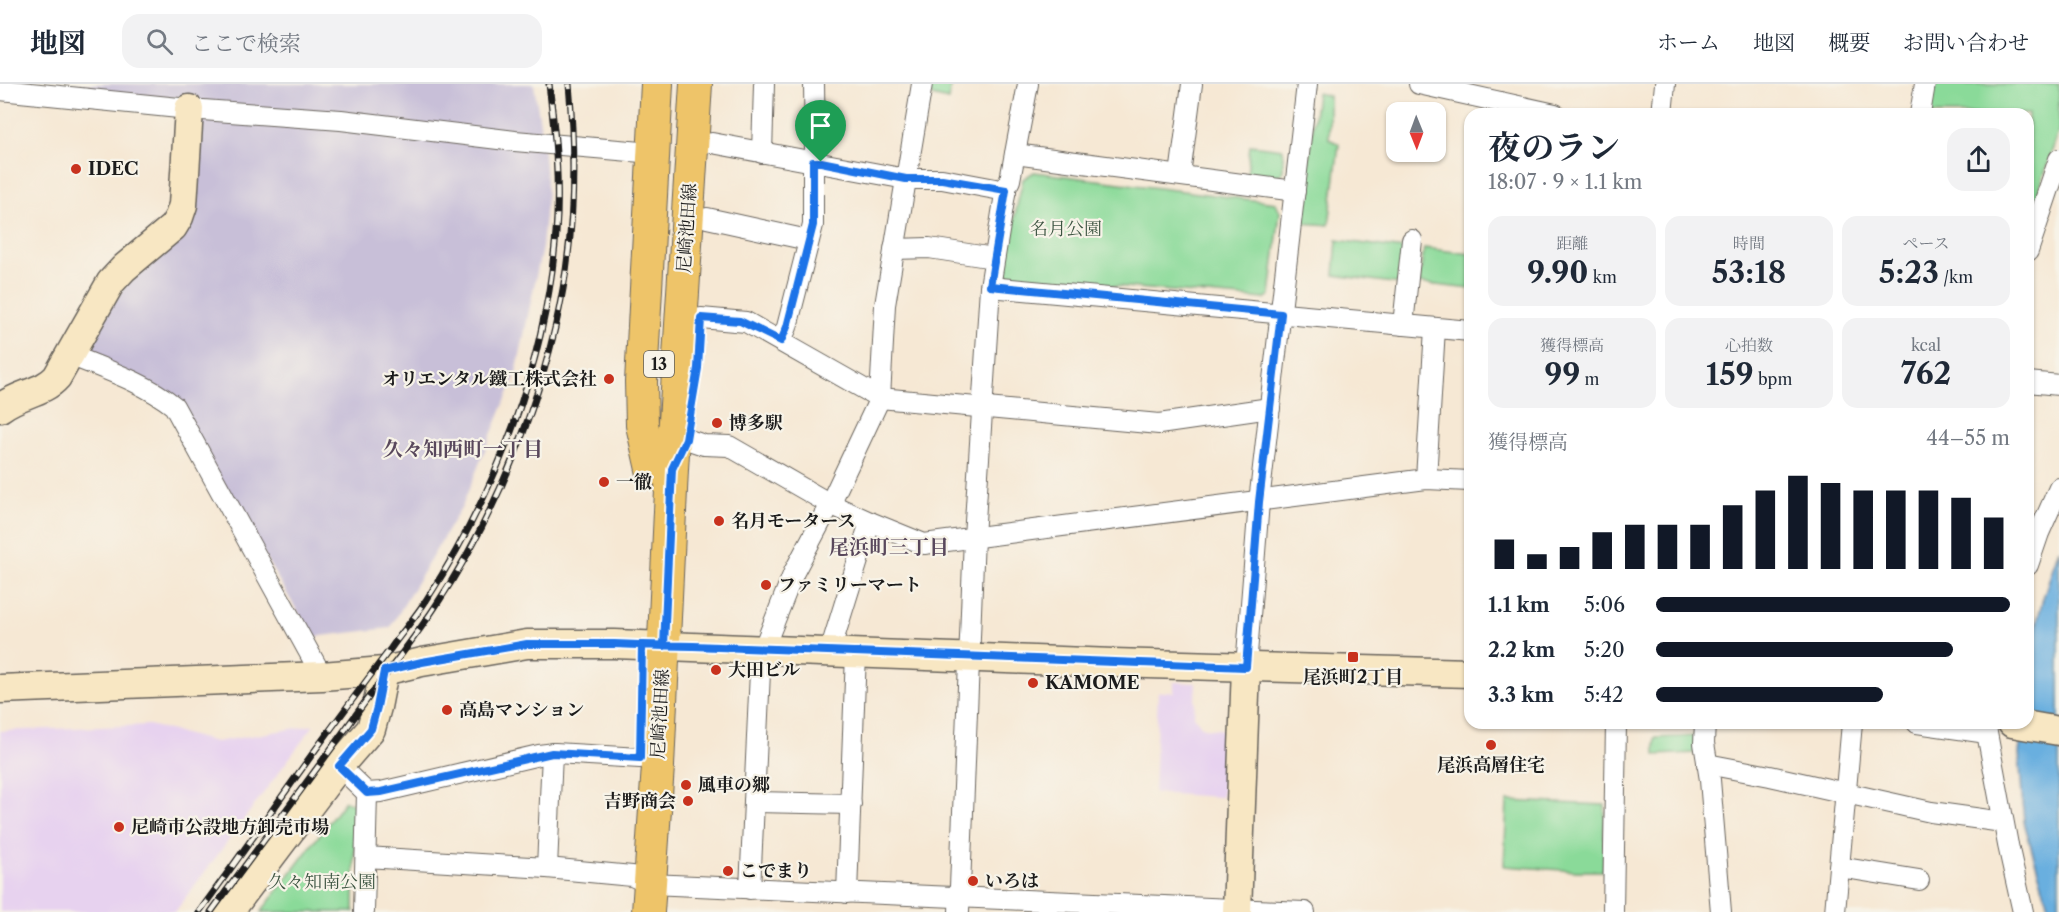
<!DOCTYPE html>
<html lang="ja">
<head>
<meta charset="utf-8">
<style>
  :root { --surface:#fff; --page:#f2f2f3; --text:#1f2937; --muted:#747a83; --line:#e0e1e3; --accent:#111827 }
  body { margin:0; font-family:"Libre Caslon Text","Noto Serif JP",serif; background:var(--page); color:var(--text); height:100vh; display:flex; flex-direction:column; font-size:22px; white-space:nowrap }
  * { box-sizing:border-box; margin:0 }
  p { font-size:20px; color:var(--muted) }
  .icon { flex:none; width:33px; height:33px; fill:none; stroke:currentColor; stroke-width:2; stroke-linecap:round; stroke-linejoin:round }
  .map { position:relative; flex:1; overflow:hidden }
  .drawer { position:absolute; left:1464px; top:24px; width:570px; height:621px; display:flex; flex-direction:column; background:var(--surface); border-radius:18px; box-shadow:0 2px 4px #0004 }
  .drawer>* { flex:none }
  .needle { width:39px; rotate:179deg }
  .buttons { position:absolute; left:1386px; top:18px; display:grid; gap:12px }
  .buttons a { display:grid; place-items:center; width:60px; height:60px; border-radius:12px; background:var(--surface); box-shadow:0 2px 4px #0004; font-size:30px }
  .pin { position:absolute; display:grid; place-items:center; width:51px; height:51px; color:#fff; margin:-62px -26px; border-radius:50% 50% 50% 0; rotate:-45deg; box-shadow:0 0 6px #0007 }
  .pin .icon { rotate:45deg }
  .round { display:grid; place-items:center; flex:none; width:63px; height:63px; border-radius:18px; background:var(--page) }
  .headline { display:flex; align-items:center; justify-content:space-between; height:102px; padding:0 24px }
  h1 { font-size:33px; font-weight:700; line-height:45px }
  .stats { display:grid; grid-template-columns:repeat(3,1fr); gap:9px; height:102px; padding:6px 24px }
  .stats div { display:grid; align-content:center; border-radius:15px; background:var(--page); text-align:center }
  .stats b { font-size:30px; font-weight:700 }
  .stats small { font-size:16px; font-weight:400 }
  .stats p { font-size:16px }
  .chart { height:168px; padding:12px 24px }
  .chart p { display:flex; justify-content:space-between }
  .chart svg { width:100%; height:108px; margin-top:6px; stroke:var(--accent); stroke-width:6 }
  ul { padding:0 24px; list-style:none; font-size:20px }
  li { display:grid; grid-template-columns:96px 72px 1fr; align-items:center; height:45px }
  li i { height:15px; border-radius:8px; background:var(--accent) }
  header { display:flex; align-items:center; gap:36px; box-sizing:border-box; height:84px; padding:0 30px; background:var(--surface); border-bottom:2px solid var(--line) }
  header strong { font-size:28px }
  nav { display:flex; gap:33px; margin-inline-start:auto; font-size:21px }
  .search { width:420px; height:54px; background:var(--page); display:flex; align-items:center; gap:15px; box-sizing:border-box; padding:0 21px; border-radius:18px; color:var(--muted); font-size:22px }
  .map>svg:first-child { display:block }
  .built { fill:#e7d2ef }
  .industrial { fill:#c8bfd8 }
  .green { fill:#8ada99; stroke:#537b5a; stroke-width:1.5 }
  .water { fill:#69afdf; stroke:#42667e; stroke-width:1.5 }
  .lines { fill:none; stroke-linecap:round; stroke-linejoin:round }
  .street-casing { stroke:#68635c; stroke-width:22 }
  .secondary-casing { stroke:#68635c; stroke-width:31 }
  .primary-casing { stroke:#68635c; stroke-width:34 }
  .street { stroke:#fff; stroke-width:20 }
  .secondary { stroke:#f8e7c3; stroke-width:28 }
  .primary { stroke:#eec469; stroke-width:32 }
  .rail-casing { stroke:#1c1c1c; stroke-width:7 }
  .rail { stroke:#f7f3e8; stroke-width:4.5; stroke-dasharray:14; stroke-linecap:butt }
  .route-casing { stroke:#fff; stroke-width:12 }
  .route { stroke:#1a73e8; stroke-width:8 }
  .poi-dot { fill:#c8321e; stroke:#f7f3e8; stroke-width:2 }
  .labels { text-anchor:middle; stroke-width:4.5; stroke-linejoin:round; paint-order:stroke }
  .shield { fill:#f7f3e8; stroke:#5e5c59; stroke-width:1.5 }
  .shield-label { font-size:16px; font-weight:bold; fill:#1c1c1c }
  .poi-label { font-size:18px; font-weight:bold; fill:#1c1c1c; stroke:#f7f3e8; text-anchor:start }
  .street-label { font-size:18px; fill:#1c1c1c; stroke:#f7f3e8 }
  .park-label { font-size:18px; fill:#3d5542; stroke:#f7f3e8 }
  .neighbourhood-label { font-size:20px; font-weight:bold; fill:#59485c; stroke:#f7f3e8 }
</style>
</head>
<body>
<header>
<strong>地図</strong>
<div class="search"><svg class="icon" aria-label="search" viewBox="0 0 24 24"><circle cx="10" cy="10" r="6"/><path d="M15 15l6 6"/></svg>ここで検索</div>
<nav><a>ホーム</a><a>地図</a><a>概要</a><a>お問い合わせ</a></nav>
</header>
<div class="map">
<svg width="2059" height="828" viewBox="0 0 2059 828">
  <rect width="100%" height="100%" fill="#f7f3e8"/>
  <filter id="ink" filterUnits="userSpaceOnUse"><feTurbulence type="fractalNoise" baseFrequency=".0167" numOctaves="2"/><feDisplacementMap in="SourceGraphic" scale="12" xChannelSelector="R" yChannelSelector="G"/><feConvolveMatrix kernelMatrix="1 2 1 2 8 2 1 2 1" color-interpolation-filters="sRGB"/></filter>
  <filter id="wash" filterUnits="userSpaceOnUse"><feTurbulence type="fractalNoise" baseFrequency=".008" numOctaves="4" result="noise"/><feDisplacementMap in="SourceGraphic" scale="24" xChannelSelector="R" yChannelSelector="G"/><feGaussianBlur stdDeviation="1.35" result="paint"/><feColorMatrix in="noise" values="0 0 0 0 0 0 0 0 0 0 0 0 0 0 0 0 0 1.4 0 .05"/><feComposite in="paint" operator="in"/></filter>
  <g filter="url(#wash)">
    <rect width="100%" height="100%" fill="#f6e8d4"/>
    <g class="built">
      <path d="M1174,598L1196,599L1194,632L1203,644L1226,646L1222,713L1154,709L1158,608H1174Z"/>
      <path d="M149,641L216,658L314,641L175,828H0V647Z"/>
    </g>
    <path class="industrial" d="M0,0H534L543,60L547,109L542,163L516,290L462,422L390,544L313,553L174,322L70,271L173,143L189,25Z"/>
    <g class="green">
      <path d="M931,0H951L948,16L932,12L929,8Z"/>
      <path d="M1934,0H2059V46L2028,140V30H1929Z"/>
      <path d="M1317,9L1329,12V55L1339,60L1329,141L1301,139Z"/>
      <path d="M1250,61L1283,65V88L1275,94L1247,92Z"/>
      <path d="M1034,88L1276,119L1280,128L1270,211L1264,215L1011,193L1003,186L1023,95Z"/>
      <path d="M1337,156L1404,165L1400,200L1334,191Z"/>
      <path d="M1424,164L1470,170V205L1419,199Z"/>
      <path d="M1696,652L1697,669L1655,671V654Z"/>
      <path d="M345,717L355,720L354,828H261Z"/>
      <path d="M1507,717L1605,721L1603,787H1577L1504,782Z"/>
    </g>
    <path class="water" d="M2059,465V828H2050L2024,738L2019,669L2023,639H2028V575L2043,514Z"/>
  </g>
  <g filter="url(#ink)">
    <g class="lines">
      <defs>
        <g id="street">
          <path d="M1419,0L1555,30"/>
          <path d="M0,6L189,25L341,36L515,57L653,69"/>
          <path d="M1662,30L1665,0"/>
          <path d="M1920,30L1925,0"/>
          <path d="M712,59L906,95H942L1006,107"/>
          <path d="M762,69L764,0"/>
          <path d="M1015,70L1295,107"/>
          <path d="M1180,91L1192,0"/>
          <path d="M707,134L808,156"/>
          <path d="M894,165L929,164L994,174"/>
          <path d="M2028,167L2059,75"/>
          <path d="M990,203L1470,247"/>
          <path d="M701,234L746,238L880,314L1159,340L1270,324"/>
          <path d="M1403,241L1412,156"/>
          <path d="M781,257L787,243L813,141V84L815,64L814,0"/>
          <path d="M70,271C106,286 144,298 174,322L322,592"/>
          <path d="M2028,298L2059,301"/>
          <path d="M686,355L704,361L729,362L830,420L870,438L924,460L1426,395L1470,397"/>
          <path d="M1426,395L1435,244"/>
          <path d="M2028,481L2039,449L2059,404"/>
          <path d="M763,566L794,488L830,420L880,314L885,221L922,0"/>
          <path d="M834,568V554L870,438"/>
          <path d="M1246,583L1259,418L1307,0"/>
          <path d="M1705,639L1704,659L1710,696L1721,828"/>
          <path d="M1917,639L1987,649L2008,761L2023,828"/>
          <path d="M1707,680L1770,692L1931,728L2003,738"/>
          <path d="M339,682L367,709L381,708L539,671L555,669L640,674"/>
          <path d="M754,718L851,720"/>
          <path d="M366,773L547,784L632,792L650,800L1305,828"/>
          <path d="M1839,783L1919,796"/>
          <path d="M547,784L552,669"/>
          <path d="M750,805L761,566"/>
          <path d="M847,809L856,569"/>
          <path d="M364,828L367,709"/>
          <path d="M959,828L974,453L990,203L1006,104L1010,96L1028,0"/>
          <path d="M1613,828L1616,639"/>
          <path d="M1835,828L1852,639"/>
        </g>
        <g id="secondary">
          <path d="M0,324C19,309 43,309 57,293L111,198L124,184L173,143L179,133L183,121L189,25"/>
          <path d="M0,605L322,592L384,587L422,578L527,560H614L1113,579L1470,589"/>
          <path d="M2012,639L2059,647"/>
          <path d="M229,828L339,682L371,645L377,623L384,587"/>
          <path d="M1237,828L1246,583"/>
        </g>
        <g id="primary">
          <path d="M652,385L642,341L641,298L657,0"/>
          <path d="M648,828L658,682L672,385L696,0"/>
        </g>
      </defs>
      <use href="#street" class="street-casing"/>
      <use href="#secondary" class="secondary-casing"/>
      <use href="#primary" class="primary-casing"/>
      <use href="#street" class="street"/>
      <use href="#secondary" class="secondary"/>
      <use href="#primary" class="primary"/>
      <defs>
        <g id="rail">
          <path d="M199,828C239,774 277,719 316,665C341,631 366,597 391,564C403,547 416,532 427,515C497,407 546,278 556,149C560,99 555,49 549,0"/>
          <path d="M211,828C261,760 311,693 360,625C385,591 412,558 435,523C496,432 544,313 563,205C575,138 575,68 569,0"/>
        </g>
      </defs>
      <use href="#rail" class="rail-casing"/>
      <use href="#rail" class="rail"/>
    </g>
  </g>
  <g class="lines" filter="url(#ink)">
    <defs>
      <path id="route" d="M821,78H813V141L787,243L781,257L740,237L701,234L698,284L686,355L672,385L664,562L614,560H527L422,578L384,587L377,623L371,645L339,682L367,709L381,708L552,669L640,674L642,561L693,562L1246,583L1259,418L1281,230L990,202L1006,106L942,95H906L821,78"/>
    </defs>
    <use href="#route" class="route-casing"/>
    <use href="#route" class="route"/>
  </g>
  <g class="poi-dot">
    <circle cx="76" cy="85" r="6"/>
    <circle cx="609" cy="295" r="6"/>
    <circle cx="717" cy="339" r="6"/>
    <circle cx="604" cy="398" r="6"/>
    <circle cx="719" cy="437" r="6"/>
    <circle cx="766" cy="501" r="6"/>
    <rect x="1347" y="567" width="12" height="12" rx="3"/>
    <circle cx="716" cy="586" r="6"/>
    <circle cx="1033" cy="599" r="6"/>
    <circle cx="447" cy="626" r="6"/>
    <circle cx="1491" cy="661" r="6"/>
    <circle cx="686" cy="701" r="6"/>
    <circle cx="688" cy="717" r="6"/>
    <circle cx="119" cy="743" r="6"/>
    <circle cx="728" cy="787" r="6"/>
    <circle cx="973" cy="797" r="6"/>
  </g>
  <g class="labels">
    <rect class="shield" x="644" y="267" width="30" height="26" rx="4.5"/>
    <g class="shield-label">
      <text x="659" y="286">13</text>
    </g>
    <g class="poi-label">
      <text x="88" y="91">IDEC</text>
      <text x="597" y="301" text-anchor="end">オリエンタル鐵工株式会社</text>
      <text x="729" y="345">博多駅</text>
      <text x="616" y="404">一徹</text>
      <text x="731" y="443">名月モータース</text>
      <text x="778" y="507">ファミリーマート</text>
      <text x="728" y="592">大田ビル</text>
      <text x="1353" y="599" text-anchor="middle">尾浜町2丁目</text>
      <text x="1045" y="605">KAMOME</text>
      <text x="459" y="632">高島マンション</text>
      <text x="1491" y="687" text-anchor="middle">尾浜高層住宅</text>
      <text x="698" y="707">風車の郷</text>
      <text x="676" y="723" text-anchor="end">吉野商会</text>
      <text x="131" y="749">尼崎市公設地方卸売市場</text>
      <text x="740" y="793">こでまり</text>
      <text x="985" y="803">いろは</text>
    </g>
    <g class="street-label">
      <text transform="translate(687 144) rotate(-86)" y="6">尼崎池田線</text>
      <text transform="translate(660 630) rotate(-87)" y="6">尼崎池田線</text>
    </g>
    <g class="park-label">
      <text x="1066" y="151">名月公園</text>
      <text x="322" y="804">久々知南公園</text>
    </g>
    <g class="neighbourhood-label">
      <text x="463" y="372">久々知西町一丁目</text>
      <text x="889" y="470">尾浜町三丁目</text>
    </g>
  </g>
</svg>
<div class="buttons">
<a><svg class="needle" viewBox="-14 -14 28 28"><path d="M0-13l5 13h-10z" fill="#e53935"/><path d="M0 13l5-13h-10z" fill="#747a83"/></svg></a>
</div>
<div class="pin" style="left:821px;top:78px;background:#1e9e55"><svg class="icon" aria-label="arrive" viewBox="0 0 24 24"><path d="M6 21V4h12l-3 4 3 4H6"/></svg></div>
<section class="drawer">
<div class="headline"><div><h1>夜のラン</h1><p>18:07 · 9 × 1.1 km</p></div><a class="round"><svg class="icon" aria-label="share" viewBox="0 0 24 24"><path d="M12 15V3M7 8l5-5 5 5M5 13v7h14v-7"/></svg></a></div>
<div class="stats">
<div><p>距離</p><b>9.90<small> km</small></b></div>
<div><p>時間</p><b>53:18</b></div>
<div><p>ペース</p><b>5:23<small> /km</small></b></div>
</div>
<div class="stats">
<div><p>獲得標高</p><b>99<small> m</small></b></div>
<div><p>心拍数</p><b>159<small> bpm</small></b></div>
<div><p>kcal</p><b>762</b></div>
</div>
<div class="chart"><p><span>獲得標高</span>44–55 m</p>
<svg viewBox="0 0 160 44" preserveAspectRatio="none"><path d="M5 44V32M15 44V38M25 44V35M35 44V29M45 44V26M55 44V26M65 44V26M75 44V18M85 44V12M95 44V6M105 44V9M115 44V12M125 44V12M135 44V12M145 44V15M155 44V23"/></svg>
</div>
<ul>
<li><b>1.1 km</b>5:06<i style="width:100%"></i></li>
<li><b>2.2 km</b>5:20<i style="width:84%"></i></li>
<li><b>3.3 km</b>5:42<i style="width:64%"></i></li>
</ul>
</section>
</div>
</body>
</html>
